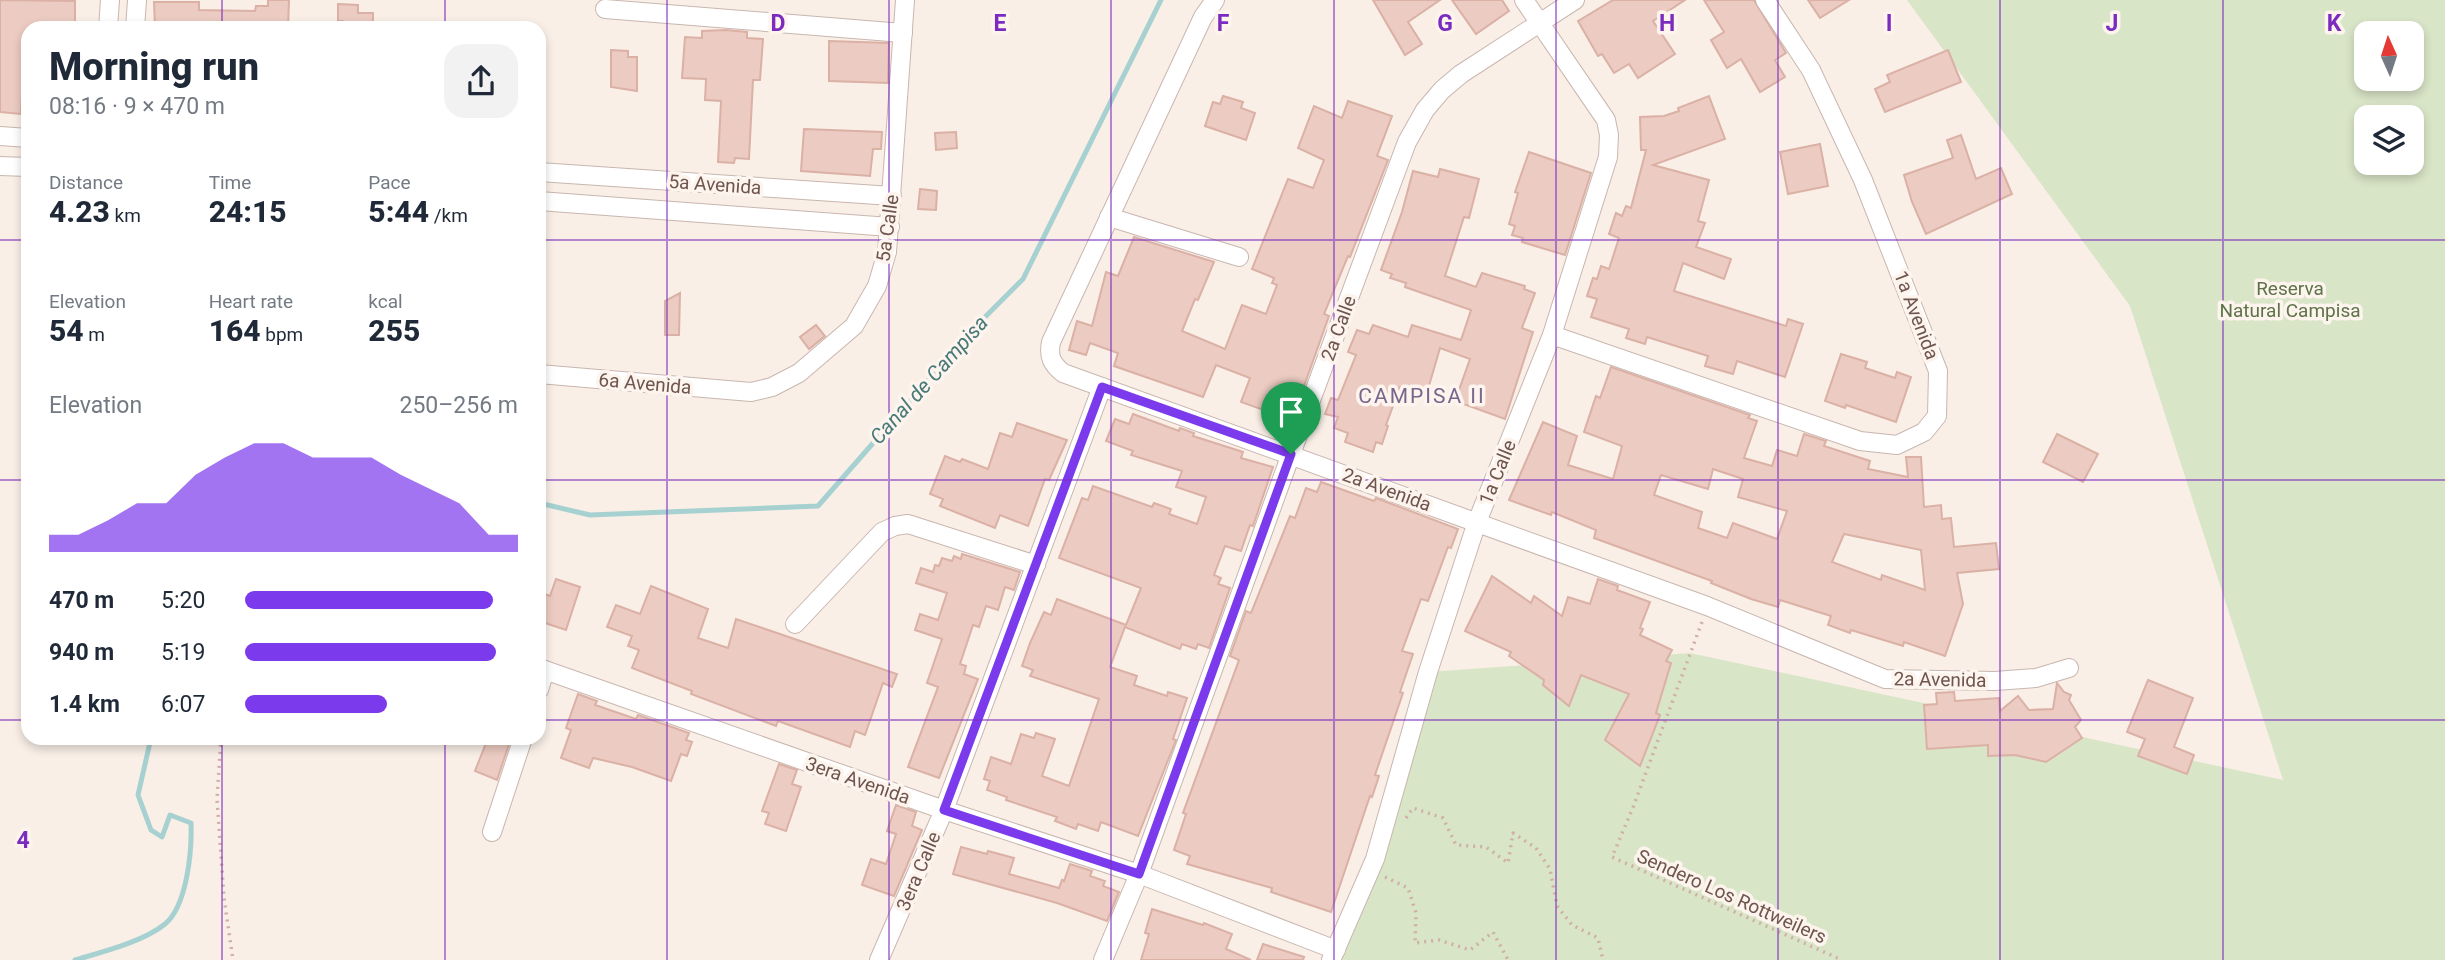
<!DOCTYPE html>
<html lang="en">
<head>
<meta charset="utf-8">
<style>
  :root { --surface:#fff; --page:#f2f2f3; --text:#1f2937; --muted:#747a83; --accent:#7c3aed }
  body { margin:0; font-family:Roboto,sans-serif; background:var(--page); color:var(--text); height:100vh; display:flex; flex-direction:column; font-size:26px; white-space:nowrap }
  * { box-sizing:border-box; margin:0 }
  p { font-size:23px; color:var(--muted) }
  .icon { flex:none; width:38px; height:38px; fill:none; stroke:currentColor; stroke-width:2; stroke-linecap:round; stroke-linejoin:round }
  .map { position:relative; flex:1; overflow:hidden }
  .drawer { position:absolute; left:21px; top:21px; width:525px; height:724px; display:flex; flex-direction:column; background:var(--surface); border-radius:21px; box-shadow:0 4px 10px #0003 }
  .drawer>* { flex:none }
  .needle { width:46px; rotate:357deg }
  .buttons { position:absolute; left:2354px; top:21px; display:grid; gap:14px }
  .buttons a { display:grid; place-items:center; width:70px; height:70px; border-radius:14px; background:var(--surface); box-shadow:0 4px 10px #0003; font-size:35px }
  .pin { position:absolute; display:grid; place-items:center; width:60px; height:60px; color:#fff; margin:-72px -30px; border-radius:50% 50% 50% 0; rotate:-45deg; box-shadow:0 0 7px #0007 }
  .pin .icon { rotate:45deg }
  .round { display:grid; place-items:center; flex:none; width:74px; height:74px; border-radius:21px; background:var(--page) }
  .summary { display:flex; align-items:center; justify-content:space-between; height:119px; padding:0 28px }
  h1 { font-size:38px; font-weight:800; line-height:52px }
  .metrics { display:grid; grid-template-columns:repeat(3,1fr); gap:10px; height:119px; padding:7px 28px }
  .metrics div { display:grid; align-content:center }
  .metrics b { font-size:30px; font-weight:800 }
  .metrics small { font-size:19px; font-weight:400 }
  .metrics p { font-size:19px }
  .chart { height:196px; padding:14px 28px }
  .chart p { display:flex; justify-content:space-between }
  .chart svg { width:100%; height:126px; margin-top:7px; fill:var(--accent); opacity:.7 }
  ul { padding:0 28px; list-style:none; font-size:23px }
  li { display:grid; grid-template-columns:112px 84px 1fr; align-items:center; height:52px }
  li i { height:18px; border-radius:9px; background:var(--accent) }
  .map>svg:first-child { display:block }
  .green { fill:#d9e5c7; fill-rule:evenodd }
  .lines { fill:none; stroke-linecap:round; stroke-linejoin:round }
  .stream { stroke:#a6d1d0; stroke-width:5 }
  .building { fill:#ebcbc2; stroke:#dbb0a5; stroke-width:2; fill-rule:evenodd }
  .street-casing { stroke:#c9b6af; stroke-width:20 }
  .path { stroke:#d0afa6; stroke-width:3.5; stroke-dasharray:2 5; stroke-linecap:butt }
  .street { stroke:#fff; stroke-width:18 }
  .route-casing { stroke:#fff; stroke-width:14 }
  .route { stroke:#7c3aed; stroke-width:9 }
  .grid { fill:none; stroke:#7b2cbf; stroke-width:2; stroke-opacity:0.55 }
  .labels { text-anchor:middle; stroke-width:7; stroke-linejoin:round; paint-order:stroke }
  .street-label { font-size:19px; fill:#6f554f; stroke:#fcf4ed }
  .park-label { font-size:19px; fill:#5d7449; stroke:#fcf4ed }
  .water-label { font-size:21px; font-style:italic; fill:#487979; stroke:#fcf4ed }
  .neighbourhood-label { font-size:21px; letter-spacing:2px; fill:#79668c; stroke:#fcf4ed }
  .grid-label { font-size:23px; text-anchor:middle; font-weight:bold; fill:#7b2cbf; stroke:#fcf4ed; stroke-width:7; stroke-linejoin:round; paint-order:stroke }
</style>
</head>
<body>
<div class="map">
<svg width="2445" height="960" viewBox="0 0 2445 960">
  <rect width="100%" height="100%" fill="#f9efe7"/>
  <path class="green" d="M1907,0H2445V960H1343L1336,950L1428,672L1690,653L2283,780L2130,306ZM2366,33H2412V79H2366ZM2366,117H2412V163H2366Z"/>
  <g class="lines">
    <g class="stream">
      <path d="M539,503L590,515L818,506L972,330L1023,279L1161,0"/>
      <path d="M75,960C102,952 143,942 165,924C187,906 192,851 191,823L170,815L162,837L151,830L138,795L151,738"/>
    </g>
  </g>
  <g class="building">
    <path d="M0,0L75,1V28H28V71H23L21,114L0,112Z"/>
    <path d="M268,0H289L288,28L155,27L154,2H199V10L255,11L256,6H268Z"/>
    <path d="M1373,0H1440L1408,22L1422,44L1405,55Z"/>
    <path d="M1452,0H1502L1509,11L1476,34Z"/>
    <path d="M1613,0H1685L1653,21L1675,54L1638,78L1629,64L1614,73L1602,54L1598,56L1578,21Z"/>
    <path d="M1704,0H1754L1786,53L1775,60L1785,77L1760,92L1741,59L1727,68L1711,40L1724,32Z"/>
    <path d="M1808,0H1849L1820,18Z"/>
    <path d="M338,4L358,5V13H373V28H343V21H338Z"/>
    <path d="M726,30L747,32V38L763,39L760,80H753L749,159L735,158L734,163L718,162L721,101L705,100L706,79L682,78L685,37L702,38V31Z"/>
    <path d="M829,41L889,43L888,83L829,81Z"/>
    <path d="M611,50L628,51V57H637V91L611,87Z"/>
    <path d="M1948,50L1961,82L1885,112L1875,89L1890,82L1887,75Z"/>
    <path d="M1223,96L1243,102L1241,108L1255,113L1246,140L1205,126L1213,102L1220,104Z"/>
    <path d="M1709,96L1725,139L1653,165L1709,180L1698,221L1705,223L1696,247L1731,259L1724,279L1683,263L1674,291L1786,326L1788,319L1803,324L1785,377L1737,361L1733,374L1705,366L1708,356L1647,337L1645,344L1626,338L1629,329L1591,317L1597,299L1587,296L1593,278L1597,279L1601,266L1609,269L1619,238L1609,234L1616,213L1622,216L1626,206L1631,208L1646,150H1641L1640,117L1664,116L1679,111L1678,108Z"/>
    <path d="M1348,101L1392,116L1377,156L1388,160L1350,257L1348,256L1324,314L1329,316L1294,414L1274,408L1272,413L1241,402L1250,378L1216,365L1203,397L1114,366L1118,353L1090,343L1086,355L1069,350L1077,321L1092,326L1106,272L1118,276L1134,237L1214,262L1198,300L1195,299L1182,331L1225,349L1242,305L1266,314L1277,285L1272,283L1274,278L1252,269L1288,179L1313,188L1324,160L1298,148L1314,106L1342,118Z"/>
    <path d="M804,129L882,132L881,149H873L870,176L801,171Z"/>
    <path d="M956,132L957,148L936,150L935,133Z"/>
    <path d="M1961,135L1976,179L2001,168L2012,194L1926,234L1912,202L1904,175L1953,158L1947,140Z"/>
    <path d="M1820,144L1828,186L1788,194L1780,152Z"/>
    <path d="M1529,152L1591,173L1565,255L1522,242L1523,238L1512,235L1515,226L1509,224L1518,193L1515,192Z"/>
    <path d="M1440,169L1479,179L1469,218L1464,217L1445,276L1476,287L1482,273L1525,286L1524,289L1535,293L1522,328L1533,332L1505,419L1455,401L1470,359L1440,348L1426,396L1400,387L1386,425L1388,426L1382,444L1376,442L1373,452L1345,442L1348,433L1334,428L1338,417L1325,414L1331,398L1338,400L1356,355L1348,352L1357,330L1369,334L1373,325L1408,337L1412,325L1461,340L1471,310L1405,287L1406,283L1390,278L1392,274L1381,270L1402,212L1413,171L1438,177Z"/>
    <path d="M920,189L937,191L936,210L918,209Z"/>
    <path d="M680,293L679,335H665V301Z"/>
    <path d="M816,325L825,336L809,349L800,337Z"/>
    <path d="M1841,354L1867,362L1865,368L1895,378L1897,372L1911,377L1896,422L1846,405L1845,408L1825,401Z"/>
    <path d="M1611,367L1750,415L1748,418L1757,421L1744,458L1772,466L1777,450L1797,456L1804,434L1826,441L1824,446L1870,461L1868,469L1908,477L1906,457H1921L1924,507L1941,505L1942,519L1951,518L1954,547L1996,543L1999,569L1957,573L1963,604L1945,656L1904,642L1903,646L1851,630L1850,633L1828,625L1831,616L1780,600L1778,607L1751,599L1711,583L1712,581L1594,538L1596,530L1552,512L1551,515L1509,500L1543,422L1577,436L1568,465L1613,479L1622,446L1584,432L1596,396L1600,398ZM1713,469L1743,479L1738,497L1787,511L1777,539L1733,523L1727,538L1698,528L1702,512L1654,495L1661,475L1708,489ZM1844,534L1921,550L1925,590L1882,575L1881,580L1832,562Z"/>
    <path d="M1133,414L1179,431L1180,428L1194,433L1193,436L1243,452L1241,458L1273,467L1253,526L1250,525L1241,551L1225,546L1214,575L1221,578L1218,584L1230,588L1209,648L1198,644L1196,649L1182,644L1180,649L1125,627L1110,667L1137,676L1134,685L1167,696L1168,692L1187,698L1173,739L1176,740L1138,836L1101,822L1098,831L1078,824L1076,829L1055,821L1057,817L1006,800L1007,797L987,790L990,781L984,779L991,757L1011,764L1021,734L1034,738L1036,733L1055,739L1042,776L1069,786L1099,699L1030,676L1033,670L1022,666L1030,643L1044,612L1051,615L1057,599L1126,625L1141,588L1059,558L1082,498L1088,500L1093,486L1152,507L1154,503L1171,509L1169,514L1197,524L1206,497L1176,487L1182,471L1131,455L1133,451L1106,441L1115,419L1129,424Z"/>
    <path d="M1017,423L1067,440L1049,480L1045,479L1028,526L1000,515L995,528L940,506L943,499L930,494L945,456L960,462L962,459L988,469L1000,433L1012,437Z"/>
    <path d="M2057,434L2098,454L2083,482L2043,462Z"/>
    <path d="M1321,482L1374,501L1376,498L1458,529L1451,548L1448,547L1428,601L1421,599L1402,651L1413,654L1400,692L1403,693L1375,775L1379,776L1372,797L1370,796L1331,912L1271,892L1272,888L1187,864L1190,856L1174,850L1186,814L1183,813L1239,660L1230,656L1246,611L1251,613L1290,516L1295,518L1306,488L1317,492Z"/>
    <path d="M962,554L1020,572L1014,590L1005,587L998,610L986,606L979,627L973,625L960,664L966,666L964,674L978,679L939,778L908,767L938,687L927,683L942,639L915,630L920,614L938,620L947,593L916,583L921,568L933,572L935,565L939,566L942,558L952,561L954,556L961,559Z"/>
    <path d="M1492,576L1531,603L1534,596L1562,616L1568,597L1590,604L1598,579L1618,586L1617,590L1650,602L1640,628L1643,629L1640,635L1672,650L1666,661L1671,663L1656,713L1660,715L1640,766L1605,740L1629,694L1581,675L1569,706L1543,685L1544,680L1509,656L1511,652L1465,631Z"/>
    <path d="M556,579L580,587L566,630L539,621V592L550,596Z"/>
    <path d="M651,586L708,609L698,638L728,648L736,619L897,674L892,687L883,683L865,735L855,731L850,747L778,721L776,726L691,694L692,691L632,668L639,650L628,646L632,636L607,627L616,605L640,614Z"/>
    <path d="M2148,680L2193,698L2174,747L2194,755L2187,774L2138,756L2145,739L2127,732Z"/>
    <path d="M2057,683L2064,692L2071,695L2069,700L2081,720L2075,727L2082,738L2046,762L2015,755L1988,756V745L1927,749L1924,705L1937,704L1936,693L1954,692L1955,701L1999,698L2000,711L2018,696L2029,710L2053,709Z"/>
    <path d="M578,694L597,701L595,705L636,719L638,715L689,733L686,740L692,742L687,756L681,754L671,781L632,767L593,758L589,768L561,758L571,730L566,728Z"/>
    <path d="M488,738H511L497,780L475,771Z"/>
    <path d="M779,764L797,770L792,784L801,787L786,831L765,824L769,813L762,811Z"/>
    <path d="M896,805L916,812L912,826L922,830L894,896L862,885L871,859L886,864L896,834L887,831Z"/>
    <path d="M961,847L987,854L988,851L1014,858L1009,874L1059,888L1062,880L1064,881L1070,864L1092,871L1090,876L1105,881L1103,886L1119,892L1107,921L1057,903L953,874Z"/>
    <path d="M1152,909L1203,925L1204,923L1232,934L1226,949L1251,960H1141L1149,934L1145,933Z"/>
    <path d="M1263,944L1304,957L1303,960H1257Z"/>
  </g>
  <g class="lines">
    <defs>
      <g id="street">
        <path d="M1215,0L1203,17L1051,342C1048,357 1052,364 1063,373L1707,606L1885,679L1995,681L2036,678L2069,668"/>
        <path d="M605,9L903,33"/>
        <path d="M108,28L110,0"/>
        <path d="M135,28L137,0"/>
        <path d="M0,136L28,138"/>
        <path d="M0,166L28,167"/>
        <path d="M539,172L892,196"/>
        <path d="M539,201L890,227"/>
        <path d="M1109,217L1239,257"/>
        <path d="M1552,335L1860,441L1897,445L1924,432L1937,416L1938,371L1863,180L1811,70L1765,0"/>
        <path d="M539,374L751,392L772,387L799,373L854,326L877,286L887,252L905,0"/>
        <path d="M795,624L882,532L895,526L908,524L1036,565"/>
        <path d="M539,668L944,810L1139,874L1336,950"/>
        <path d="M539,690L545,670"/>
        <path d="M492,832L523,738"/>
        <path d="M879,960L944,810L1102,387"/>
        <path d="M1103,960L1139,874L1291,454L1407,142L1425,110L1442,90L1461,74L1575,0"/>
        <path d="M1331,960L1375,859L1428,672L1477,522L1552,335L1608,157L1609,135L1606,120L1524,0"/>
      </g>
    </defs>
    <use href="#street" class="street-casing"/>
    <g class="path">
      <path d="M1702,622L1632,810L1612,857L1842,960"/>
      <path d="M221,738L217,799L224,898L233,960"/>
      <path d="M1406,818L1413,808L1443,818L1456,845L1486,847L1508,863L1513,833L1536,848L1550,869L1557,906L1572,925L1598,938L1603,960"/>
      <path d="M1385,877L1408,888L1416,913L1415,943L1439,940L1470,950L1493,932L1508,960"/>
    </g>
    <use href="#street" class="street"/>
  </g>
  <g class="lines">
    <defs>
      <path id="route" d="M1102,387L1291,454L1139,874L944,810Z"/>
    </defs>
    <use href="#route" class="route-casing"/>
    <use href="#route" class="route"/>
  </g>
  <path class="grid" d="M222,0V28M445,0V28M667,0V960M889,0V960M1111,0V960M1334,0V960M1556,0V960M1778,0V960M2000,0V960M2223,0V960M0,240H28M539,240H2445M0,480H28M539,480H2445M0,720H28M539,720H2445M222,738V960M445,738V960"/>
  <g class="labels">
    <g class="street-label">
      <text transform="translate(715 184) rotate(4)" y="7">5a Avenida</text>
      <text transform="translate(887 228) rotate(-82)" y="7">5a Calle</text>
      <text transform="translate(1917 315) rotate(69)" y="7">1a Avenida</text>
      <text transform="translate(1338 328) rotate(-70)" y="7">2a Calle</text>
      <text transform="translate(645 383) rotate(5)" y="7">6a Avenida</text>
      <text transform="translate(1497 472) rotate(-68)" y="7">1a Calle</text>
      <text transform="translate(1387 489) rotate(20)" y="7">2a Avenida</text>
      <text transform="translate(1940 679) rotate(1)" y="7">2a Avenida</text>
      <text transform="translate(858 780) rotate(19)" y="7">3era Avenida</text>
      <text transform="translate(918 871) rotate(-67)" y="7">3era Calle</text>
      <text transform="translate(1732 896) rotate(24)" y="7">Sendero Los Rottweilers</text>
    </g>
    <g class="park-label">
      <text x="2290" y="295">Reserva<tspan x="2290" dy="22">Natural Campisa</tspan></text>
    </g>
    <g class="water-label">
      <text transform="translate(929 380) rotate(-48)" y="7">Canal de Campisa</text>
    </g>
    <g class="neighbourhood-label">
      <text x="1422" y="403">CAMPISA II</text>
    </g>
  </g>
  <g class="grid-label">
    <text x="778" y="31">D</text>
    <text x="1000" y="31">E</text>
    <text x="1223" y="31">F</text>
    <text x="1445" y="31">G</text>
    <text x="1667" y="31">H</text>
    <text x="1889" y="31">I</text>
    <text x="2112" y="31">J</text>
    <text x="2334" y="31">K</text>
    <text x="23" y="848">4</text>
  </g>
</svg>
<div class="buttons">
<a><svg class="needle" viewBox="-14 -14 28 28"><path d="M0-13l5 13h-10z" fill="#e53935"/><path d="M0 13l5-13h-10z" fill="#747a83"/></svg></a>
<a><svg class="icon" aria-label="layers" viewBox="0 0 24 24"><path d="M12 4l9 5-9 5-9-5zM3 14l9 5 9-5"/></svg></a>
</div>
<div class="pin" style="left:1291px;top:454px;background:#1e9e55"><svg class="icon" aria-label="arrive" viewBox="0 0 24 24"><path d="M6 21V4h12l-3 4 3 4H6"/></svg></div>
<section class="drawer">
<div class="summary"><div><h1>Morning run</h1><p>08:16 · 9 × 470 m</p></div><a class="round"><svg class="icon" aria-label="share" viewBox="0 0 24 24"><path d="M12 15V3M7 8l5-5 5 5M5 13v7h14v-7"/></svg></a></div>
<div class="metrics">
<div><p>Distance</p><b>4.23<small> km</small></b></div>
<div><p>Time</p><b>24:15</b></div>
<div><p>Pace</p><b>5:44<small> /km</small></b></div>
</div>
<div class="metrics">
<div><p>Elevation</p><b>54<small> m</small></b></div>
<div><p>Heart rate</p><b>164<small> bpm</small></b></div>
<div><p>kcal</p><b>255</b></div>
</div>
<div class="chart"><p><span>Elevation</span>250–256 m</p>
<svg viewBox="0 0 160 44" preserveAspectRatio="none"><path d="M0 44V38L10 38L20 33L30 27L40 27L50 17L60 11L70 6L80 6L90 11L100 11L110 11L120 17L130 22L140 27L150 38L160 38V44z"/></svg>
</div>
<ul>
<li><b>470 m</b>5:20<i style="width:91%"></i></li>
<li><b>940 m</b>5:19<i style="width:92%"></i></li>
<li><b>1.4 km</b>6:07<i style="width:52%"></i></li>
</ul>
</section>
</div>
</body>
</html>
